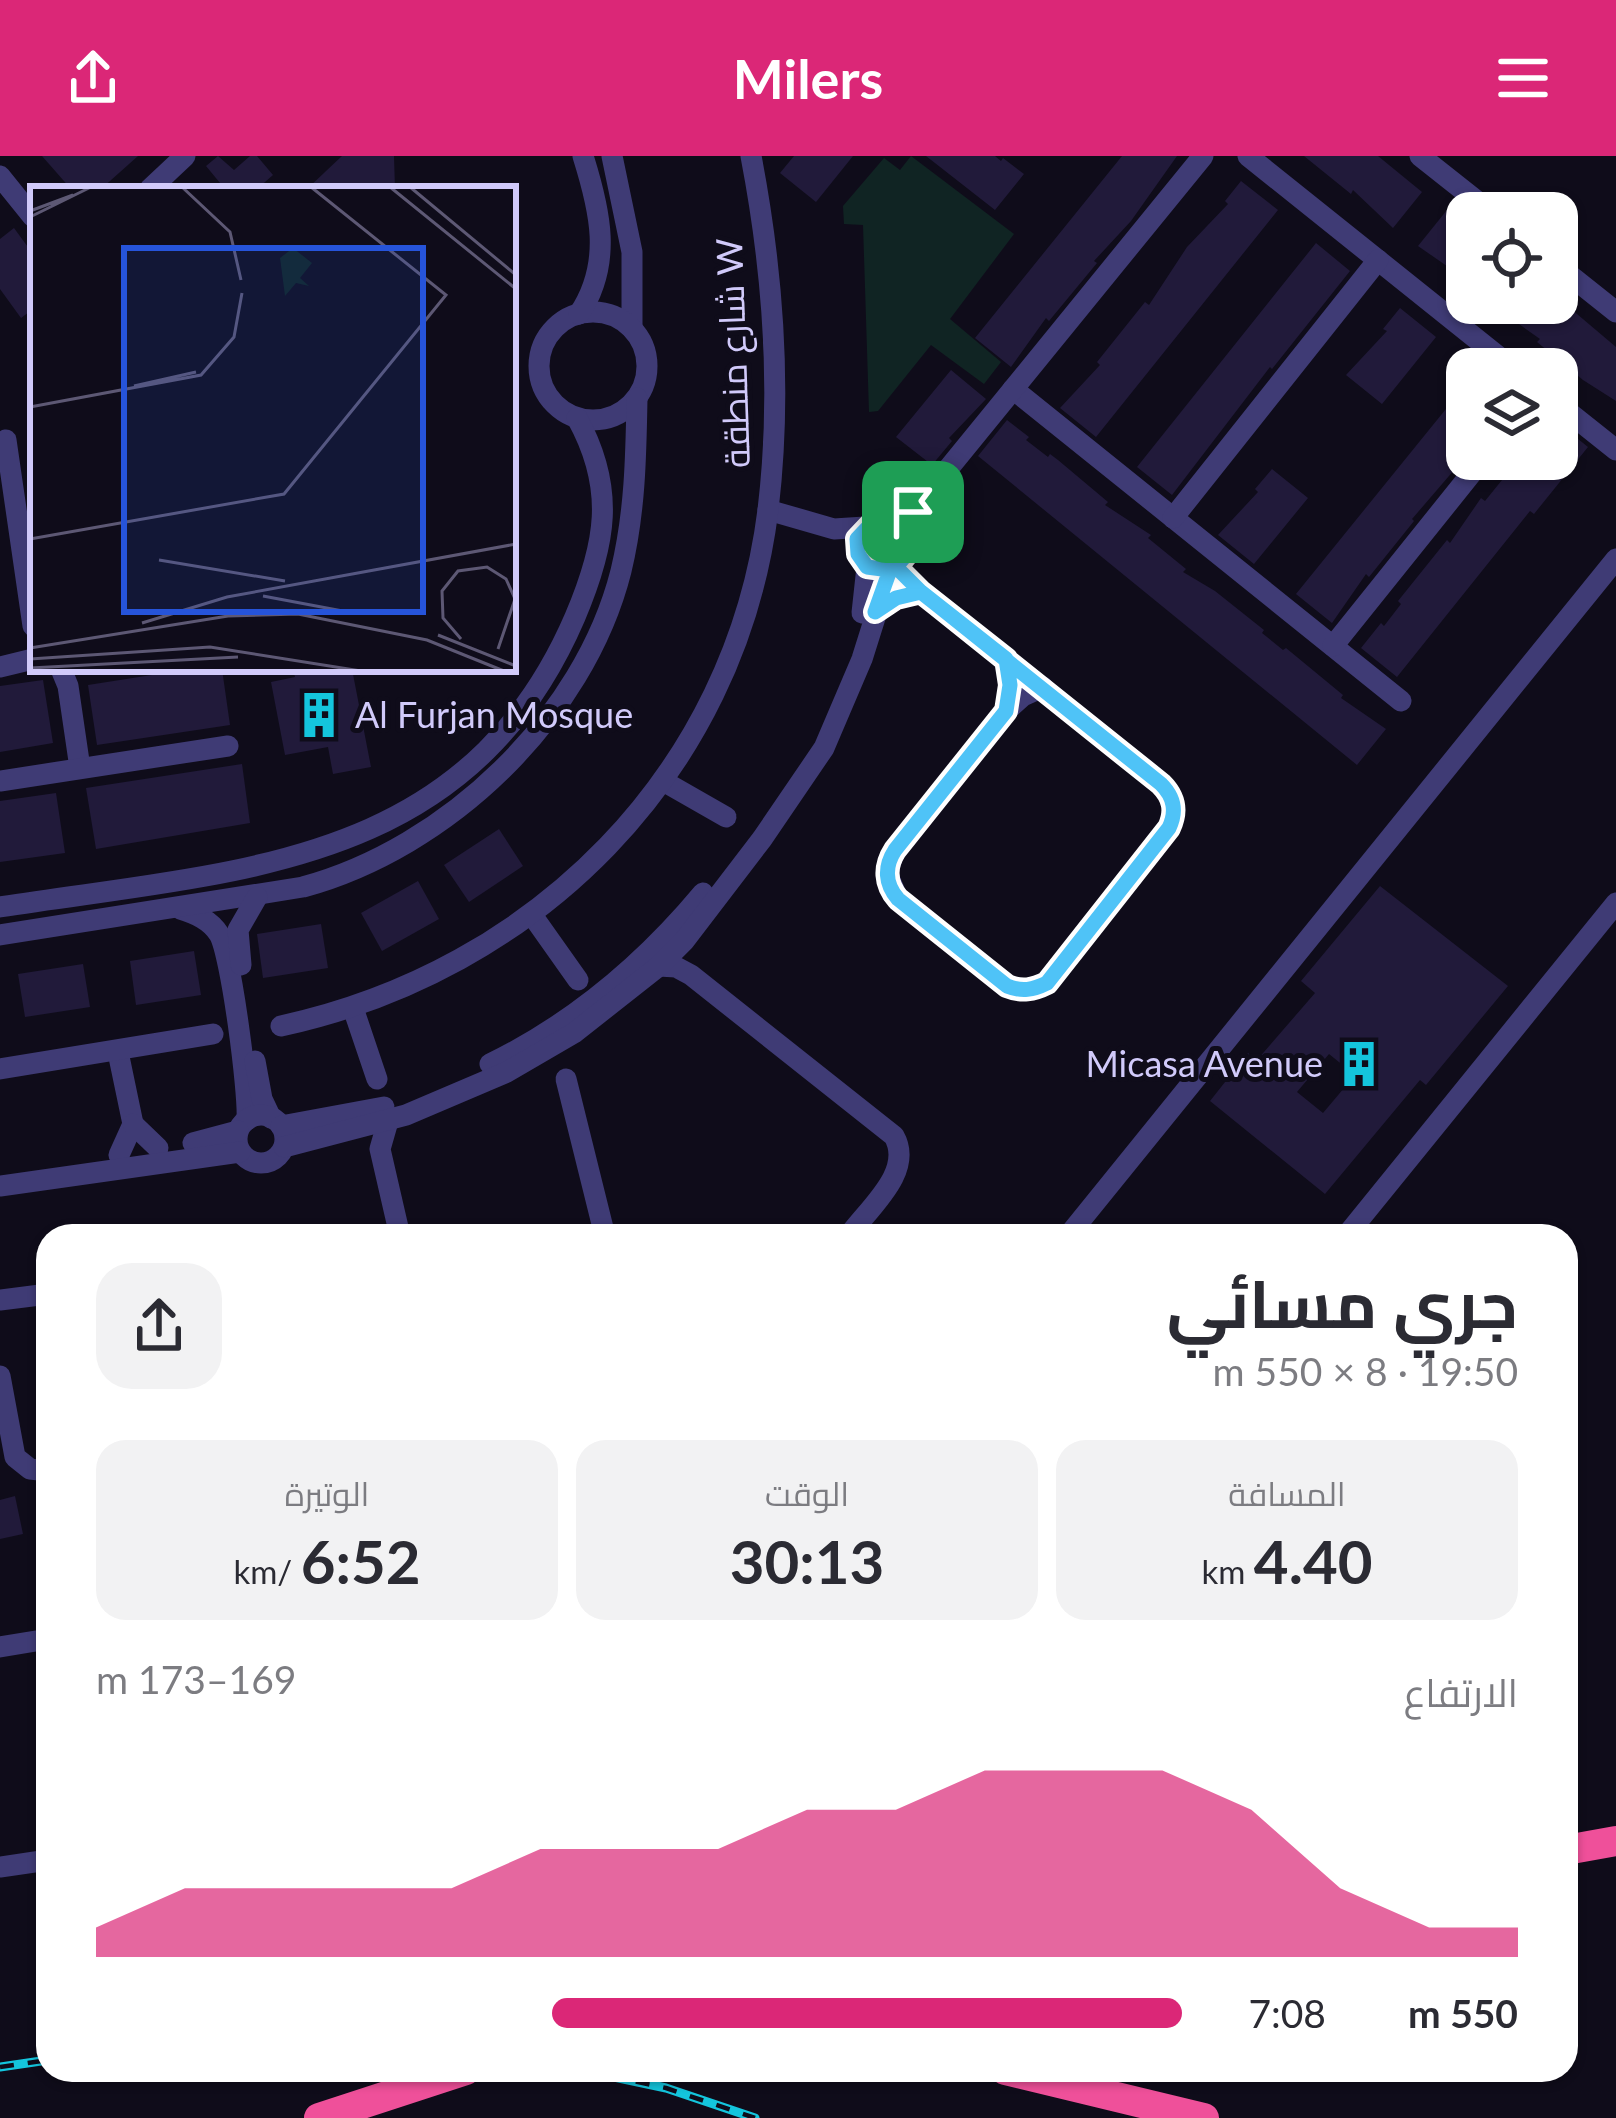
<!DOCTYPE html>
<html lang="ar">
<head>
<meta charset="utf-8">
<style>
  :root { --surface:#fff; --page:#f2f2f3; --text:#2b2b33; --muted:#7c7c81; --accent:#db2777 }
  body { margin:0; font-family:Lato,Cairo,sans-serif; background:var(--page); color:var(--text); direction:rtl; height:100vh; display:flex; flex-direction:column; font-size:45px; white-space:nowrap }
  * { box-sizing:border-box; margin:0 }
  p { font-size:39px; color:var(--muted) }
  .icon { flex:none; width:66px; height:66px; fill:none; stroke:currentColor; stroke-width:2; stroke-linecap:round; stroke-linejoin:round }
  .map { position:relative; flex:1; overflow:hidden; direction:ltr }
  .details { position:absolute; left:36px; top:1068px; width:1542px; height:858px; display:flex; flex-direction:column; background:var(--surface); border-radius:36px; box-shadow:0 3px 9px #0004; direction:rtl }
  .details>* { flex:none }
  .fabs { position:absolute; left:1446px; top:36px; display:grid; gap:24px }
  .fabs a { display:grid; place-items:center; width:132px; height:132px; border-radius:24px; background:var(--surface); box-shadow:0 3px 9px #0004; font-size:60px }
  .pin { position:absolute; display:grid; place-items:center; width:102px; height:102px; color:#fff; margin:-51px; border-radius:24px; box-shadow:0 6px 18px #0006 }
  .round { display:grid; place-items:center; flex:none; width:126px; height:126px; border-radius:36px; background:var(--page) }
  .headline { display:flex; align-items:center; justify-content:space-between; height:204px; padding:0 60px }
  h1 { font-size:66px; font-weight:700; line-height:90px }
  .figures { display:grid; grid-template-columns:repeat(3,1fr); gap:18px; height:204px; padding:12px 60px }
  .figures div { display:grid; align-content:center; border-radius:30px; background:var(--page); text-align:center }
  .figures b { font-size:60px; font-weight:700 }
  .figures small { font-size:33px; font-weight:400 }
  .figures p { font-size:33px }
  .chart { height:336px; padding:24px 60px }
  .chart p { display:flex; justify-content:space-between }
  .chart svg { width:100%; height:216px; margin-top:12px; fill:var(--accent); opacity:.7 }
  ul { padding:0 60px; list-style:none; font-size:39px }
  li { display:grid; grid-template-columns:192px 144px 1fr; align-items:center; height:90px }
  li i { height:30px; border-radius:15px; background:var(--accent) }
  header { display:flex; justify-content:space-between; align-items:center; height:156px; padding:0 60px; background:var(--accent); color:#fff; font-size:54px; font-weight:700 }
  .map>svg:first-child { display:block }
  .green { fill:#102423 }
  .building { fill:#211a3a; fill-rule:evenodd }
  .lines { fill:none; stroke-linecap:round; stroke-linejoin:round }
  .minor { stroke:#3f3b75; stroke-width:21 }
  .highway { stroke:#ef509a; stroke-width:30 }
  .rail-casing { stroke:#14c5dd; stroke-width:9 }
  .rail { stroke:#0f0c1a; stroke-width:4.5; stroke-dasharray:14; stroke-linecap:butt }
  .route-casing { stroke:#fff; stroke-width:24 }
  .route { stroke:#4fc3f7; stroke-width:15 }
  .labels { text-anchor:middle; stroke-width:10; stroke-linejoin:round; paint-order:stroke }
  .street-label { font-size:36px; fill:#d1cafa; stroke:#0f0c1a }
  .poi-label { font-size:36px; fill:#d1cafa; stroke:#0f0c1a; text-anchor:start }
  .inset-road { fill:none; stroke:#5d5874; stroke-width:3 }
  .view { fill:#2654da; fill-opacity:0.15; stroke:#2654da; stroke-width:6 }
  .inset-edge { fill:none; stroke:#d1cafa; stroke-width:6 }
</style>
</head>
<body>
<header><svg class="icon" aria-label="menu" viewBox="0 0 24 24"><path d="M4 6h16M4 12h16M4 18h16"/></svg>Milers<svg class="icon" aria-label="share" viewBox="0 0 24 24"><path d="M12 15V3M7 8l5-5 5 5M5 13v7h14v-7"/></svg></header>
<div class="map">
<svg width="1616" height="1962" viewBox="0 0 1616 1962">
  <rect width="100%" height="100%" fill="#0f0c1a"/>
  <path class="green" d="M911,0L1014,78L950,163L1001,206L984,228L931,189L878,255L869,256L863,69L844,68L843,50L884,2L900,14Z"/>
  <g class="building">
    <path d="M42,0H138L101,33H71Z"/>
    <path d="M218,0L234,14L250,0H257L273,19L257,33H225L206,10Z"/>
    <path d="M342,0H394L395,33H307Z"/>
    <path d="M794,0H853L816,46L780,17Z"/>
    <path d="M926,0H995L1001,5L1003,2L1024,18L995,54Z"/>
    <path d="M1122,0H1177L1131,65L1094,105L1097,107L1049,165L1046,162L1011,211L975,182Z"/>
    <path d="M1304,0H1378L1422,36L1393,72L1353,34L1351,38Z"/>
    <path d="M1241,25L1278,54L1096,281L1060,252L1100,209L1097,206L1145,146L1149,149L1187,91L1228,48L1225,45Z"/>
    <path d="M1447,54L1467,70V124L1418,90Z"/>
    <path d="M14,72L33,98V116L27,120L33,129V153L21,162L0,133V83Z"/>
    <path d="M1316,87L1350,115L1272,213L1270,211L1172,339L1137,311Z"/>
    <path d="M1489,147H1564L1616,191V245L1583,224L1537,186L1540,183Z"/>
    <path d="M1400,152L1436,181L1382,248L1346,219L1387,175L1383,173Z"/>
    <path d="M951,214L986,243L949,282L952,285L932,309L896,281Z"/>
    <path d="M1467,227V299L1412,363L1414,365L1369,421L1366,418L1332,467L1296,438Z"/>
    <path d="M1007,264L1029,281L1026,284L1048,301L1050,298L1058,304L1108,346L1105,349L1151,379L1148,382L1186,413L1183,416L1215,435L1264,474L1262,477L1283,494L1286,492L1343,539L1341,542L1386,573L1357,609L978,300Z"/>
    <path d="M1557,266L1588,291L1534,358L1530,355L1397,521L1361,492L1381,467L1384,470L1401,448L1398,445L1447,384L1450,387L1481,342L1485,345L1519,303H1557Z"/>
    <path d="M1272,313L1308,342L1254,408L1218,379L1258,336L1255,333Z"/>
    <path d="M190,513H222L230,569L97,589L88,529Z"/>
    <path d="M293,513H352L371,611L333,618L328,591L285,599L271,526L295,521Z"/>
    <path d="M43,524L53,587L0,596V530Z"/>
    <path d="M242,608L250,667L96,693L86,632Z"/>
    <path d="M56,637L65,697L0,706V645Z"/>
    <path d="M499,673L523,710L469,746L444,709Z"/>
    <path d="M418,725L439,763L382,795L361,757Z"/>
    <path d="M1380,730L1508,830L1426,929L1420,924L1325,1038L1210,945L1248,897L1257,904L1315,837L1301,825ZM1329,898L1355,919L1323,957L1297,936Z"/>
    <path d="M321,768L328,812L263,822L257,778Z"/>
    <path d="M194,795L201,839L136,849L130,805Z"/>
    <path d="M83,808L90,851L25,861L18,818Z"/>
    <path d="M15,1340L23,1378L0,1383V1344Z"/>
  </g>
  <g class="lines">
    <g class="minor">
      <path d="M612,0L632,96V172"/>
      <path d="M1248,0L1514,213"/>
      <path d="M1420,0L1492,57"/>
      <path d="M0,20L33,61"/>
      <path d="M150,33L185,0"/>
      <path d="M1557,109L1616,156"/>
      <circle cx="593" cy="210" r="54"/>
      <path d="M579,158C613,107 600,54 583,0"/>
      <path d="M1013,233L1401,545"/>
      <path d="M1557,247L1616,294"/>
      <path d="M6,284L33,470"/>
      <path d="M768,354L834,373L865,371"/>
      <path d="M1173,362L1378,104"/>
      <circle cx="882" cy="390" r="25"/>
      <path d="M907,383L913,356L1203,0"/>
      <path d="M896,411L921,435L1161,627C1174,640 1177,655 1169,672L1047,827L1028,834L1007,830L898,743L887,717L895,694L1006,555L1023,540L1043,531"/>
      <path d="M862,457L867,411"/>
      <path d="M1333,490L1483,303"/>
      <path d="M0,511L33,503"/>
      <path d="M61,513L68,530L80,612"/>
      <path d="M0,625L228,590"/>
      <path d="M663,625L726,661"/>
      <path d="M0,751C234,714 466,714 575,461C606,388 616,333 577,262"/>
      <path d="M180,753C196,758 210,764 219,778C231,797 249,938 247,964"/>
      <path d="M532,759L578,824"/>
      <path d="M0,779L303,731C447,692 584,562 621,415C635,357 636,301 637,242"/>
      <path d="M241,809L238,774L257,741"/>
      <path d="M659,810L676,811L691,819L894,980C914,1015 870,1051 850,1078"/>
      <path d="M353,852L377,923"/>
      <path d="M281,870C535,815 735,618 768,354C782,237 773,115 751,0"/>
      <path d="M118,896L133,968L119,999"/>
      <path d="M255,905L262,943L271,962"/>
      <path d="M490,908C574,867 643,809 703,737"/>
      <path d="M0,913L213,878"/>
      <path d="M566,923L605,1080"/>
      <circle cx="261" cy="983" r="24"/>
      <path d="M388,965L380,993L400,1080"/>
      <path d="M133,968L158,992"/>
      <path d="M281,970L384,951"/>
      <path d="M193,987L238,975"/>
      <path d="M284,991L406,959L507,916L574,877L659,810L684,785L762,683L824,592L862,503L890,414"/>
      <path d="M0,1030L240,996"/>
      <path d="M1068,1080L1616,403"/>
      <path d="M1346,1080L1616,747"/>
      <path d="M0,1144L48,1138"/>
      <path d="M0,1220L15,1301L30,1313L48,1315"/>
      <path d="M0,1491L48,1483"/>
      <path d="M0,1711L48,1704"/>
    </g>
    <g class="highway">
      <path d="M1566,1694L1616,1685"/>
      <path d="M1005,1914L1204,1962"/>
      <path d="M319,1962L466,1914"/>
    </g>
    <defs>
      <g id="rail">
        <path d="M0,1911L48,1904"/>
        <path d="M581,1914L666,1932L755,1962"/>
      </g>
    </defs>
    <use href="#rail" class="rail-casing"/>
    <use href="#rail" class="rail"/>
  </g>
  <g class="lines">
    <defs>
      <path id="route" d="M913,356L906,399L896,411L921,436L1006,503L1010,529L1006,555L895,694C884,711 885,728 898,743L1007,830C1022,836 1033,834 1047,827L1169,672C1177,655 1174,641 1161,628L921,436L896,442L875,456L890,414L867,411L858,398L857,383L874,365H889L913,356"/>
    </defs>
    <use href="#route" class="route-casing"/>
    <use href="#route" class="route"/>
  </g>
  <defs>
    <symbol id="building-bare" viewBox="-9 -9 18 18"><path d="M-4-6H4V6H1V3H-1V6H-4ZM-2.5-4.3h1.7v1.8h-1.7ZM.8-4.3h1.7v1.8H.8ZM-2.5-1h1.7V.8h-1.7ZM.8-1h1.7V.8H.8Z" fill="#14c5dd" stroke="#0f0c1a" stroke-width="2.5" paint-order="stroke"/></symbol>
  </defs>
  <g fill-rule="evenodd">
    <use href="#building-bare" x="286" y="526" width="66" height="66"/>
    <use href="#building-bare" x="1326" y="875" width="66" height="66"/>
  </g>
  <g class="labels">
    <g class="street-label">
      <text transform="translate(733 197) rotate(-92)" y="13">شارع منطقة W</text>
    </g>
    <g class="poi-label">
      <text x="355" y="572">Al Furjan Mosque</text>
      <text x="1323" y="921" text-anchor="end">Micasa Avenue</text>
    </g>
  </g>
  <g transform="translate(30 30)">
    <rect width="486" height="486" fill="#0f0c1a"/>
    <path d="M263,62L282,77L270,92L279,100L266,97L255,110L250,72Z" fill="#102423"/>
    <path class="inset-road" d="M152,1L200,46L211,94M360,1L486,103M380,1L486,89M0,25L43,9M0,31L61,1M104,200L166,186M0,221L171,189L204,151L212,107M0,353L254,308L416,109L281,1M129,374L255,395M233,410L318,426M112,437L197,411L486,358M408,449L486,480M431,453L413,432L412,405L428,385L457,381L476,393L485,413L468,463M0,462L198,430L268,428L397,454L474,485M0,473L180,461L331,485M0,482L208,471"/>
    <path class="view" d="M94,62H393V426H94Z"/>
    <rect width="486" height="486" class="inset-edge"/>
  </g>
</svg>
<div class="fabs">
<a><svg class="icon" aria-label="locate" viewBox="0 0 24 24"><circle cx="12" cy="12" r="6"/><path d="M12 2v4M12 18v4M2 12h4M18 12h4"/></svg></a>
<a><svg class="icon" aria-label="layers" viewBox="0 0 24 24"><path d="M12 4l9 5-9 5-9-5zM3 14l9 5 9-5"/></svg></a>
</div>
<div class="pin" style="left:913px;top:356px;background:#1e9e55"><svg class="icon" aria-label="arrive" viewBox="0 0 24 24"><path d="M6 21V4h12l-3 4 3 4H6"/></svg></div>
<section class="details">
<div class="headline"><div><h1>جري مسائي</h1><p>19:50 · 8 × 550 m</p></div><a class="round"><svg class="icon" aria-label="share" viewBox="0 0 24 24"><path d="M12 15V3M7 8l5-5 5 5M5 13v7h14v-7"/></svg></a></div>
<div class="figures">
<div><p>المسافة</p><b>4.40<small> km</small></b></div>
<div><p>الوقت</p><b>30:13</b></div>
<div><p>الوتيرة</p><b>6:52<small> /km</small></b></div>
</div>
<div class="chart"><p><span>الارتفاع</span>169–173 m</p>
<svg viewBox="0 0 160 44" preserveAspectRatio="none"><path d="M0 44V38L10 30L20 30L30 30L40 30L50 22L60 22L70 22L80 14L90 14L100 6L110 6L120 6L130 14L140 30L150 38L160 38V44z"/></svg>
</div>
<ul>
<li><b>550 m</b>7:08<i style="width:58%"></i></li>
</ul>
</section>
</div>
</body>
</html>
